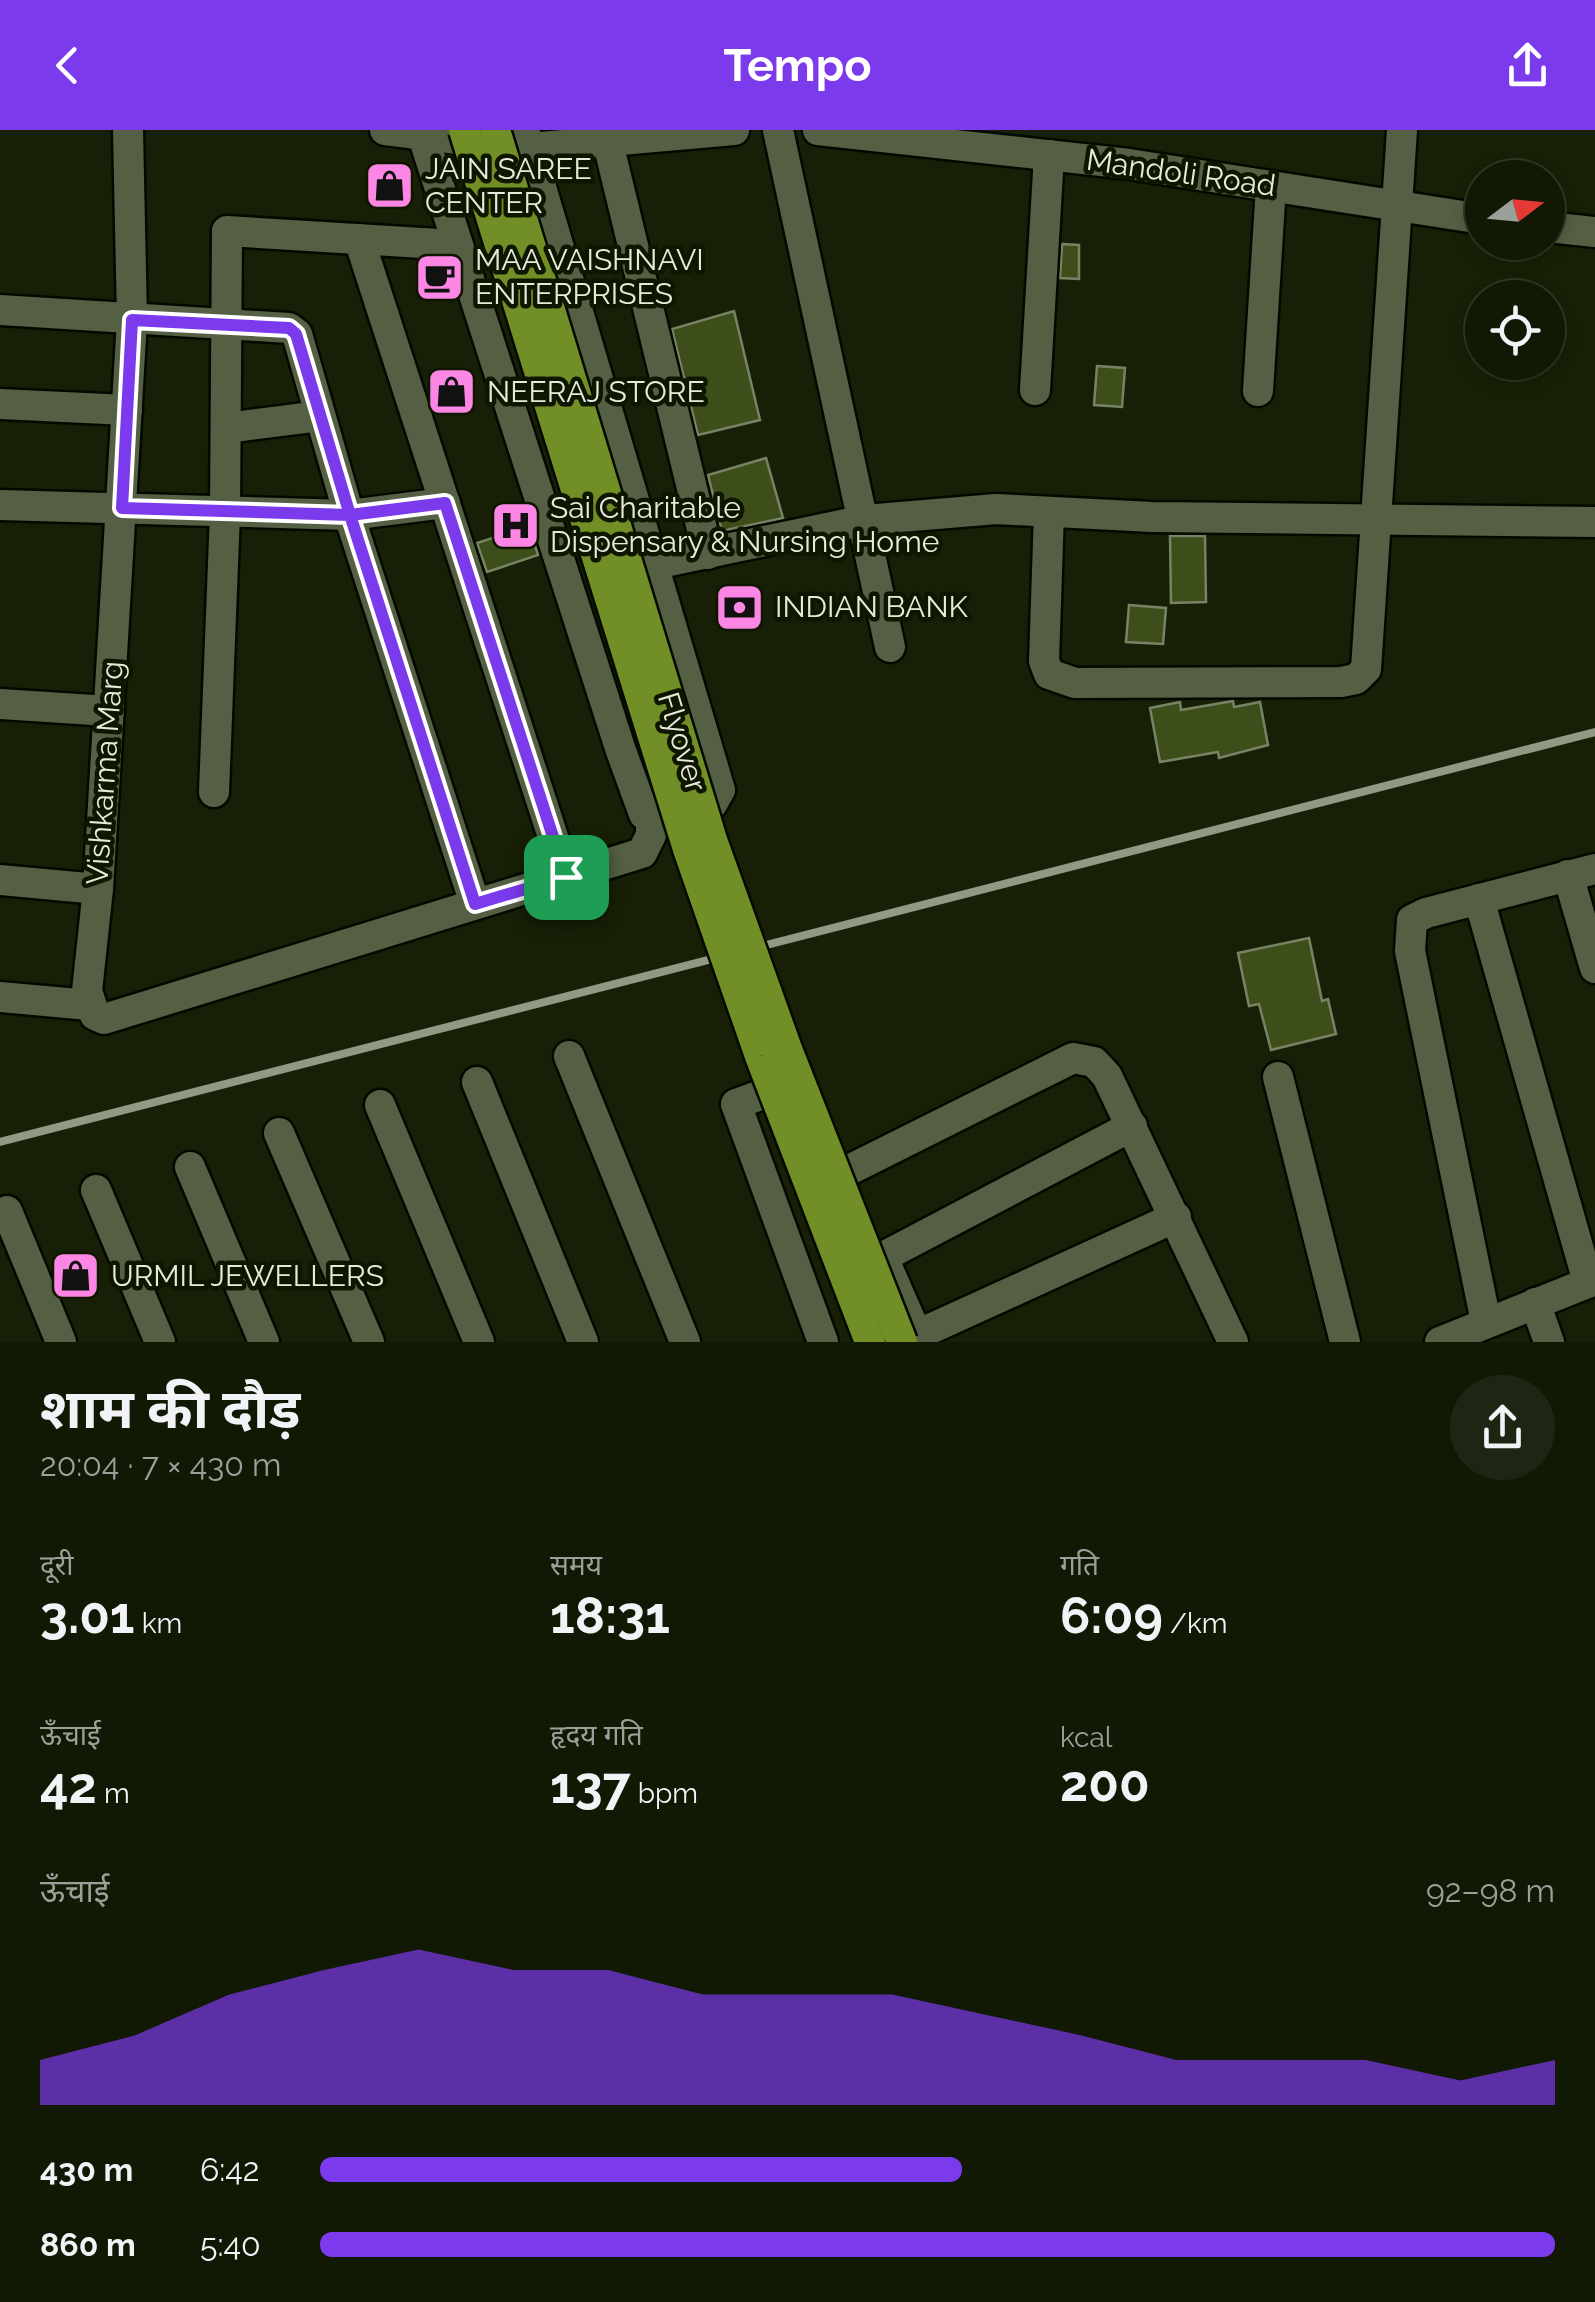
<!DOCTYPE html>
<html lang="hi">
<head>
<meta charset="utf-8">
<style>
  :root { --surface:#111804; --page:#1e2513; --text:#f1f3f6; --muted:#9ca09a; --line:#303726; --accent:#7c3aed }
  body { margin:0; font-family:Raleway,"Noto Sans Devanagari",sans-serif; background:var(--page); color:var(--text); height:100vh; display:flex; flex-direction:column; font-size:38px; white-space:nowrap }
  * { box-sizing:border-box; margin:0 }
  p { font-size:32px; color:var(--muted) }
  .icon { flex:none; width:55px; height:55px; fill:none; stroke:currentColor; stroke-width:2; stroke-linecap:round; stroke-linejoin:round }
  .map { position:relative; height:1212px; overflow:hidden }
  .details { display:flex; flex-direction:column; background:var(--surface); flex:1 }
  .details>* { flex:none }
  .needle { width:65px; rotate:74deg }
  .buttons { position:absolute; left:1465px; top:30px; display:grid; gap:20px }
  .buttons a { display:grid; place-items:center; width:100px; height:100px; border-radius:50%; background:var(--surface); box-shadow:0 5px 15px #0003,0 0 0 2px var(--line); font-size:50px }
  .pin { position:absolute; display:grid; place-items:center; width:85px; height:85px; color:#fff; margin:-42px; border-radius:20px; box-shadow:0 5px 15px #0006 }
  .round { display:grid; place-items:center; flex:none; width:105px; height:105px; border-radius:52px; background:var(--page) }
  .summary { display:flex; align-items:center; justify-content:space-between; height:170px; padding:0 40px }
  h1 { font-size:55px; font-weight:700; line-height:75px }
  .stats { display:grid; grid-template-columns:repeat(3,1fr); gap:15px; height:170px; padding:10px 40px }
  .stats div { display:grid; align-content:center }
  .stats b { font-size:50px; font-weight:700 }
  .stats small { font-size:28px; font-weight:400 }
  .stats p { font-size:28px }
  .chart { height:280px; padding:20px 40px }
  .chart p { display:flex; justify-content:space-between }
  .chart svg { width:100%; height:180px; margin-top:10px; fill:var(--accent); opacity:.7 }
  ul { padding:0 40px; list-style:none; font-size:32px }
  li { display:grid; grid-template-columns:160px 120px 1fr; align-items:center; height:75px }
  li i { height:25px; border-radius:12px; background:var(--accent) }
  header { display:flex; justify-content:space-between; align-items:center; height:130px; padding:0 40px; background:var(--accent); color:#fff; font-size:45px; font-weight:700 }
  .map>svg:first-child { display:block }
  .building { fill:#3d4e1b; stroke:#788365; stroke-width:2.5 }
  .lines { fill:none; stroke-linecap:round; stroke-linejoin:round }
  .minor-casing { stroke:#040900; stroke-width:35 }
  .minor { stroke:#545f43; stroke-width:30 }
  .rail { stroke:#919984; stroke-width:8 }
  .major-bridge-casing { stroke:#040900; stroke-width:35; stroke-linecap:butt }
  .major-bridge { stroke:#718f26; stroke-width:30 }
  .route-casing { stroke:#fff; stroke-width:20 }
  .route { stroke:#7c3aed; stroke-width:12 }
  .labels { text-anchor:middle; stroke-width:9; stroke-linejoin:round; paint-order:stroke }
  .poi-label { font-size:30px; fill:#e4ebdb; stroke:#0e1600; text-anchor:start }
  .street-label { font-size:30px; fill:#e4ebdb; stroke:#0e1600 }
</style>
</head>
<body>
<header><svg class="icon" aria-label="back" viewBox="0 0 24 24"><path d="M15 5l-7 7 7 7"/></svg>Tempo<svg class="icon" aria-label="share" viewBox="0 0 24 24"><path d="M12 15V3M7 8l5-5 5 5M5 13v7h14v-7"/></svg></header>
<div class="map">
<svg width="1595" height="1212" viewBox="0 0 1595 1212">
  <rect width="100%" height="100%" fill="#172006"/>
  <g class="building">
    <path d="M1062,114L1079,115V149L1060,148Z"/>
    <path d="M734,181L760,290L698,305L672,199Z"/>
    <path d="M1097,236L1125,238L1122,277L1094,275Z"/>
    <path d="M766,328L783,388L722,401L708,345Z"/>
    <path d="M529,396L538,425L487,442L477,413Z"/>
    <path d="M1170,406H1205L1206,472L1171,473Z"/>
    <path d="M1129,475L1166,478L1163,514L1126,512Z"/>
    <path d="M1233,571L1234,577L1260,572L1268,615L1219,628L1218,622L1160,632L1150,578L1180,572L1181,580Z"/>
    <path d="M1309,808L1322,871L1328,869L1336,904L1271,920L1259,874L1249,876L1238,823Z"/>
  </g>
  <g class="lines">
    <defs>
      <g id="minor">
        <path d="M128,0L132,190L98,759L87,861L95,885L104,889L642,723L651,705V687L644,684L621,621L421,0"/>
        <path d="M385,0L529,18L734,0"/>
        <path d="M524,0L720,660L712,674L676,682"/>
        <path d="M778,0L890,517"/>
        <path d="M818,0L1129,34L1482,89"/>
        <path d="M608,13L708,424"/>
        <path d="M1548,97L1595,102"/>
        <path d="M359,109L566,747"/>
        <path d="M0,180L289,198L297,204L349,385L475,774"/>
        <path d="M1035,260L1049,25"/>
        <path d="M1258,261L1271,56"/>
        <path d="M0,274L127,280"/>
        <path d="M226,298L320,286"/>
        <path d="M0,375L349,385L445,373"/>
        <path d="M1049,382L1044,531L1049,544L1075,553L1341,552L1356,549L1366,539L1402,0"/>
        <path d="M650,435L865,390L996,379L1152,387L1595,392"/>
        <path d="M0,574L109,581"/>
        <path d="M214,662L225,383L227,101L455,115"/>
        <path d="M1568,745L1595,838"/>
        <path d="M0,750L98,759"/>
        <path d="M1479,769L1588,1152"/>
        <path d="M0,867L89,875"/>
        <path d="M569,926L685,1212"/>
        <path d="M1278,947L1345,1212"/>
        <path d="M477,952L583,1212"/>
        <path d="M796,952L736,974L823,1212"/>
        <path d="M380,975L479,1212"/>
        <path d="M279,1003L369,1212"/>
        <path d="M190,1037L264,1212"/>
        <path d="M849,1040L1073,928L1094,932L1107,946L1233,1212"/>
        <path d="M96,1060L160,1212"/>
        <path d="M7,1081L61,1212"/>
        <path d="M883,1127L1132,996"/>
        <path d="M885,1132L920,1212"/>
        <path d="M1535,1173L1549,1212"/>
        <path d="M1486,1192L1410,821L1412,790L1426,783L1595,739"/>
        <path d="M917,1205L1176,1087"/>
        <path d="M1440,1212L1595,1150"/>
      </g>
    </defs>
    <use href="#minor" class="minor-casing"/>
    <use href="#minor" class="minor"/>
    <path class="rail" d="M0,1012L1595,602"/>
    <defs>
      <g id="major-bridge">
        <path d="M464,0L688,719L760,926L870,1212"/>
        <path d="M495,0L712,710L787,919L902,1212"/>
      </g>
    </defs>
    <use href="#major-bridge" class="major-bridge-casing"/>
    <use href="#major-bridge" class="major-bridge"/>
  </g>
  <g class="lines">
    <defs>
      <path id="route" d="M566,747L445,373L350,385L122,378L132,190L289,198L296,204L350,385L475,774L566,747"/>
    </defs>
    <use href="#route" class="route-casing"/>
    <use href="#route" class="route"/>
  </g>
  <defs>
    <symbol id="shop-square" viewBox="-11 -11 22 22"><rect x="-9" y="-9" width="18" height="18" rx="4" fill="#fc86e4" stroke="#0e1600"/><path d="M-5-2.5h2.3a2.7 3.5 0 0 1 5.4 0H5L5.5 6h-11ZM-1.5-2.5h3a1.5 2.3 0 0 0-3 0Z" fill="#111"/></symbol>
    <symbol id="cafe-square" viewBox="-11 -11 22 22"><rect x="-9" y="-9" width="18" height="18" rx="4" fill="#fc86e4" stroke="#0e1600"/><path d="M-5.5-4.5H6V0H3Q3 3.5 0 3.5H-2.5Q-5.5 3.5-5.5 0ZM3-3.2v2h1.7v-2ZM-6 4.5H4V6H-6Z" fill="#111"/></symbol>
    <symbol id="hospital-square" viewBox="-11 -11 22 22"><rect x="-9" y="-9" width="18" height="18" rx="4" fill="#fc86e4" stroke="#0e1600"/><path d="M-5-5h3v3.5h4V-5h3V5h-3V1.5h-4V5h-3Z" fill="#111"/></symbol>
    <symbol id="bank-square" viewBox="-11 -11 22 22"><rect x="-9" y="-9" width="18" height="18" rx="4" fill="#fc86e4" stroke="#0e1600"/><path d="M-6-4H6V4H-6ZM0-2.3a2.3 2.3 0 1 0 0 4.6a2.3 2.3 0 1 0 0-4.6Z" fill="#111"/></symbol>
  </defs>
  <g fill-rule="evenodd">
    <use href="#shop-square" x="362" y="28" width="55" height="55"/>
    <use href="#cafe-square" x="412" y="120" width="55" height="55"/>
    <use href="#shop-square" x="424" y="234" width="55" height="55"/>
    <use href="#hospital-square" x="488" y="368" width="55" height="55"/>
    <use href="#bank-square" x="712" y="450" width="55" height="55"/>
    <use href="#shop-square" x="48" y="1118" width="55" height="55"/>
  </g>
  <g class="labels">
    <g class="poi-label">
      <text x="425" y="49">JAIN SAREE<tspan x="425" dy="34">CENTER</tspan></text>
      <text x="475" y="140">MAA VAISHNAVI<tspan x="475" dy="34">ENTERPRISES</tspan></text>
      <text x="487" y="272">NEERAJ STORE</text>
      <text x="550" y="388">Sai Charitable<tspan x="550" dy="34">Dispensary &amp; Nursing Home</tspan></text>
      <text x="775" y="487">INDIAN BANK</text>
      <text x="111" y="1156">URMIL JEWELLERS</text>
    </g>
    <g class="street-label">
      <text transform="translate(1181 43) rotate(8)" y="10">Mandoli Road</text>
      <text transform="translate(682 612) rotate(73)" y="10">Flyover</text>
      <text transform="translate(105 643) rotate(-86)" y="10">Vishkarma Marg</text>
    </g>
  </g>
</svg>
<div class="buttons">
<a><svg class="needle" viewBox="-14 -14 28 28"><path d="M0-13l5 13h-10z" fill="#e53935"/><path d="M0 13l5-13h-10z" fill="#9ca09a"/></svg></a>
<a><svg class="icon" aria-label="locate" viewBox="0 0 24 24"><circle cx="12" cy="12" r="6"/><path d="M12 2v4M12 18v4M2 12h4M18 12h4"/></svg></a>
</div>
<div class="pin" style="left:566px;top:747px;background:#1e9e55"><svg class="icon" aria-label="arrive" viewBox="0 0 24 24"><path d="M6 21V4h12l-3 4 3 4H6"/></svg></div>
</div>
<section class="details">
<div class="summary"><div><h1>शाम की दौड़</h1><p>20:04 · 7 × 430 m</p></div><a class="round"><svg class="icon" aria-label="share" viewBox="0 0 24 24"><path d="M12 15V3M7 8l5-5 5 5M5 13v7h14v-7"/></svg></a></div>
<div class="stats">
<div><p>दूरी</p><b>3.01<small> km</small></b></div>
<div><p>समय</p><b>18:31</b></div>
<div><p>गति</p><b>6:09<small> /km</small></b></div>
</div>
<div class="stats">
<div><p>ऊँचाई</p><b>42<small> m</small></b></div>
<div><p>हृदय गति</p><b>137<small> bpm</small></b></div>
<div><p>kcal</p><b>200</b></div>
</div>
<div class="chart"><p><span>ऊँचाई</span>92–98 m</p>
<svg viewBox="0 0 160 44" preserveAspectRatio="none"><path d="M0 44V33L10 27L20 17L30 11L40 6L50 11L60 11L70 17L80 17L90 17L100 22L110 27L120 33L130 33L140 33L150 38L160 33V44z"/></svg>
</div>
<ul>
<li><b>430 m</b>6:42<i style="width:52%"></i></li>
<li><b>860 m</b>5:40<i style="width:100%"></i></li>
</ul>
</section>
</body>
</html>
